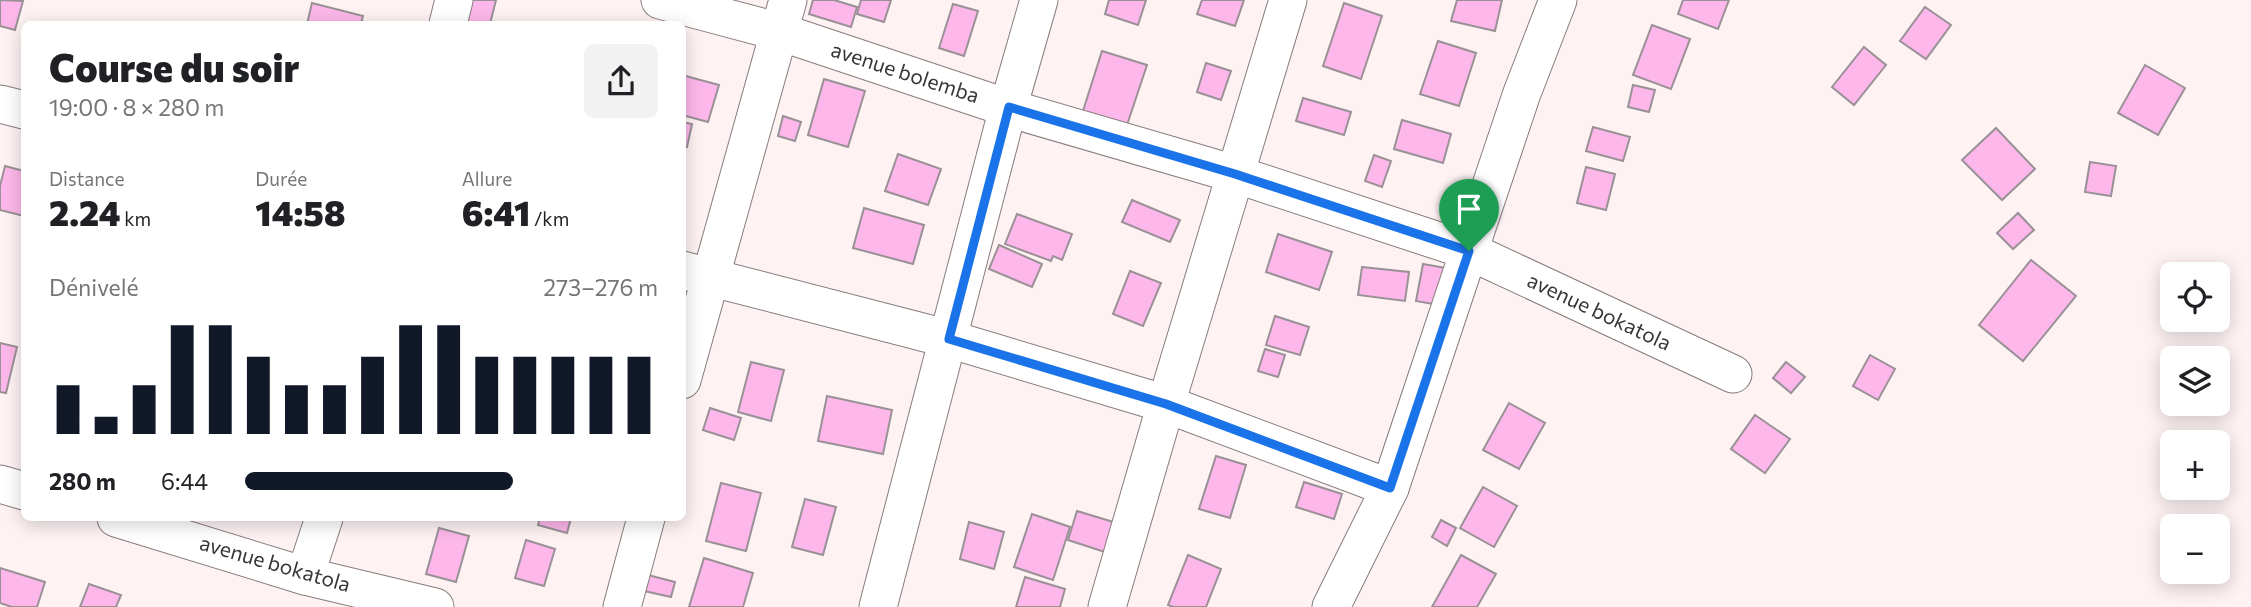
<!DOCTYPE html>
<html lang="fr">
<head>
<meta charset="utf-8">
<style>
  :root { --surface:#fff; --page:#f2f2f2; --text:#202124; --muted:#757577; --accent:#111827 }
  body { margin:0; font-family:Commissioner,sans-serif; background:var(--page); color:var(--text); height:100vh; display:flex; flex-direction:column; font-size:26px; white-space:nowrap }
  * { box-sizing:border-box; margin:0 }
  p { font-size:23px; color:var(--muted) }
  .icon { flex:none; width:38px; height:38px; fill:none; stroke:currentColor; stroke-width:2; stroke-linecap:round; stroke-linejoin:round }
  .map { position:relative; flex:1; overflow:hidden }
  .sheet { position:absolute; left:21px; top:21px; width:665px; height:500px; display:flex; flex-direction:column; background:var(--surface); border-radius:10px; box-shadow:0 4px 18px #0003 }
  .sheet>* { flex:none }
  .tools { position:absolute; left:2160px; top:262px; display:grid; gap:14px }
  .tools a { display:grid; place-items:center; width:70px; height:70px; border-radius:10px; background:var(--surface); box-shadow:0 4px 18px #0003; font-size:35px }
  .pin { position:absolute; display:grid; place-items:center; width:60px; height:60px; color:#fff; margin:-72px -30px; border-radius:50% 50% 50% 0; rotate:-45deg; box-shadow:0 0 7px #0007 }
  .pin .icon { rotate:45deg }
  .round { display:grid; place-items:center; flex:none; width:74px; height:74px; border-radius:10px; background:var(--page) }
  .overview { display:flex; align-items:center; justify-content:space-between; height:119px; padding:0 28px }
  h1 { font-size:38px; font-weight:800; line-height:52px }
  .metrics { display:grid; grid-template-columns:repeat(3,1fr); gap:10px; height:119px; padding:7px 28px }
  .metrics div { display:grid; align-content:center }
  .metrics b { font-size:35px; font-weight:800 }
  .metrics small { font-size:19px; font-weight:400 }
  .metrics p { font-size:19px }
  .chart { height:196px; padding:14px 28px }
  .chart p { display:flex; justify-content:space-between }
  .chart svg { width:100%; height:126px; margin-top:7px; stroke:var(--accent); stroke-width:6 }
  ul { padding:0 28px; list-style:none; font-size:23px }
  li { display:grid; grid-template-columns:112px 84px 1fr; align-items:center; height:52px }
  li i { height:18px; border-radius:9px; background:var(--accent) }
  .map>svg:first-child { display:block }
  .building { fill:#fdb7ea; stroke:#9a9197; stroke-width:2 }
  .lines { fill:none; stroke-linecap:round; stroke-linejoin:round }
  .minor-casing { stroke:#877c7d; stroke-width:39 }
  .minor { stroke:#fff; stroke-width:37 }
  .route-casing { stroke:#fff; stroke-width:14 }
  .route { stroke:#1a73e8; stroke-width:9 }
  .labels { text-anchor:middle; stroke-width:5; stroke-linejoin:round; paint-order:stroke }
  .street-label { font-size:21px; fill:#393535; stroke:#fff }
</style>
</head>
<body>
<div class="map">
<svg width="2251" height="607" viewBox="0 0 2251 607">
  <rect width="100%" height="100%" fill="#fef2f3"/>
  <g class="building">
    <path d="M0,0L23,1L15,30L0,26Z"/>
    <path d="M465,0H496L490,24H459Z"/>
    <path d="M813,0H834L857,7L851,27L809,14Z"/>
    <path d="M861,0H891L884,22L857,14Z"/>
    <path d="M1109,0H1146L1138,25L1105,14Z"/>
    <path d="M1202,0H1244L1235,26L1197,14Z"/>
    <path d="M1457,0H1502L1495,31L1451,21Z"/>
    <path d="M1683,0H1729L1718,29L1678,14Z"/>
    <path d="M312,3L363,16L361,24H307Z"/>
    <path d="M1344,3L1382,16L1361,79L1323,66Z"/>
    <path d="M953,4L978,11L964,56L939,48Z"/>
    <path d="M1925,7L1951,25L1926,59L1900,41Z"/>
    <path d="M1652,25L1690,39L1671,89L1633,75Z"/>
    <path d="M1438,41L1476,53L1459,106L1420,94Z"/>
    <path d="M1864,47L1886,65L1854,105L1832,87Z"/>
    <path d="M1102,51L1147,65L1126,128L1082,114Z"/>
    <path d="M1206,63L1231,71L1221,100L1197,92Z"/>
    <path d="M2145,65L2185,88L2158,135L2118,113Z"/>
    <path d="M682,75L719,85L708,122L682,115Z"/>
    <path d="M824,79L865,91L848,147L808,135Z"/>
    <path d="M1633,85L1655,90L1649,112L1628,107Z"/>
    <path d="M1303,98L1351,112L1344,135L1296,121Z"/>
    <path d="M783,116L801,122L795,141L778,136Z"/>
    <path d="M1402,120L1451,134L1443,163L1394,149Z"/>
    <path d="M682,122L692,124L687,147L682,146Z"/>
    <path d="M1593,127L1630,137L1623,161L1586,151Z"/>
    <path d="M1996,128L2035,169L2002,200L1962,160Z"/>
    <path d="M898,154L941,169L928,205L885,191Z"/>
    <path d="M1374,155L1391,161L1382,187L1365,181Z"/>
    <path d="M2090,162L2116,166L2111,196L2085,192Z"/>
    <path d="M5,166L24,171V216L0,210V186Z"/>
    <path d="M1586,167L1615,174L1606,210L1577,203Z"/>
    <path d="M1132,200L1180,220L1170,242L1122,222Z"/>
    <path d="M864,208L924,225L913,264L853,248Z"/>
    <path d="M2018,213L2034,230L2013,249L1997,233Z"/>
    <path d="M1017,214L1072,234L1062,260L1053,256L1051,261L1005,244Z"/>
    <path d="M1278,234L1332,252L1319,290L1266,272Z"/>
    <path d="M999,245L1042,264L1032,287L989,269Z"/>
    <path d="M2031,260L2076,296L2023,361L1979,325Z"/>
    <path d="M1423,264L1446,268L1439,305L1416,301Z"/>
    <path d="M1362,267L1409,272L1405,301L1358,295Z"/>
    <path d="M1130,271L1161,283L1143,326L1113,314Z"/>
    <path d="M1275,316L1309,327L1300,355L1266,345Z"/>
    <path d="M0,343L17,347L6,393L0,392Z"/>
    <path d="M1265,349L1285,355L1278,377L1258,371Z"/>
    <path d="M1870,355L1895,369L1878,400L1853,386Z"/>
    <path d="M751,362L784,370L771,421L738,412Z"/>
    <path d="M1786,362L1805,377L1791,393L1773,378Z"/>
    <path d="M827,396L892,410L883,454L818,441Z"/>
    <path d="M1509,403L1545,423L1519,469L1483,450Z"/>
    <path d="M710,408L741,418L734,440L703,430Z"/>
    <path d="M1755,415L1790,439L1765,473L1731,449Z"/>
    <path d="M1216,456L1246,465L1230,518L1199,509Z"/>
    <path d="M1304,482L1342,494L1334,519L1296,507Z"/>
    <path d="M721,483L761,493L746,551L706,541Z"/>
    <path d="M1483,487L1517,506L1494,547L1460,528Z"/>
    <path d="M805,499L836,507L823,555L792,547Z"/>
    <path d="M1077,511L1120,524L1111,554L1068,540Z"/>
    <path d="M1032,514L1070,527L1053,580L1014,567Z"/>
    <path d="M540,518H571L567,533L538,525Z"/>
    <path d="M1441,520L1456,528L1447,546L1432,537Z"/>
    <path d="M969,522L1004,532L994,569L960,559Z"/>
    <path d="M439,528L469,536L456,582L426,574Z"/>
    <path d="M526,540L555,549L544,586L515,578Z"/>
    <path d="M1188,555L1221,569L1206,607H1173L1168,605Z"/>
    <path d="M1461,555L1496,574L1477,607H1432Z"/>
    <path d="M704,558L753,573L743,607H689Z"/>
    <path d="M0,568L45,582L37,607H12L0,603Z"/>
    <path d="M648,575L675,582L671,597L644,591Z"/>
    <path d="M1025,577L1065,589L1060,607H1016Z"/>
    <path d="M89,584L121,595L116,607H80Z"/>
  </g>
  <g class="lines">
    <defs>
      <g id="minor">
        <path d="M660,0L780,32L1008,108L1235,174L1469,251L1522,93L1558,0"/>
        <path d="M448,24L454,0"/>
        <path d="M0,104L24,110"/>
        <path d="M682,270L949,339L1166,404L1390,488"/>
        <path d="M682,380L788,0"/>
        <path d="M0,484L24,491"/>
        <path d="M116,518L305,576L435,607"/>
        <path d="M305,576L324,518"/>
        <path d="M622,607L646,518"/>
        <path d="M878,607L1008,108L1039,0"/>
        <path d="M1107,607L1166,404L1288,0"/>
        <path d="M1331,607L1390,488L1469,251L1733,374"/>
      </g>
    </defs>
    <use href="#minor" class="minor-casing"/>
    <use href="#minor" class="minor"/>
  </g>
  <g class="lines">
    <defs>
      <path id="route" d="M1009,107L1235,174L1469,251L1390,488L1166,404L949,339Z"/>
    </defs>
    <use href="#route" class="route-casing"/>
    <use href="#route" class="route"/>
  </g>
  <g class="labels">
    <g class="street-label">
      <text transform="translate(905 73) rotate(18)" y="7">avenue bolemba</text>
      <text transform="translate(1599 312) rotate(25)" y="7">avenue bokatola</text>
      <text transform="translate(275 564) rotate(16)" y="7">avenue bokatola</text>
    </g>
  </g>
</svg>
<div class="tools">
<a><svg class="icon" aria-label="locate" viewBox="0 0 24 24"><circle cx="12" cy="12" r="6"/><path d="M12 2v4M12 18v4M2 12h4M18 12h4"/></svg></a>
<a><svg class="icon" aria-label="layers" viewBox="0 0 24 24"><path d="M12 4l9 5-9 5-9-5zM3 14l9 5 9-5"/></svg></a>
<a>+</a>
<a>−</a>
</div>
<div class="pin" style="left:1469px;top:251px;background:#1e9e55"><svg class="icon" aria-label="arrive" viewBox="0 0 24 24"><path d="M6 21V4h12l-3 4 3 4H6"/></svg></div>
<section class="sheet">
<div class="overview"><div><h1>Course du soir</h1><p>19:00 · 8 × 280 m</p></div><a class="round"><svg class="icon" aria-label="share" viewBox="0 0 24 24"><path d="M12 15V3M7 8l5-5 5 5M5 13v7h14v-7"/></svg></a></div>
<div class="metrics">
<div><p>Distance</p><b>2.24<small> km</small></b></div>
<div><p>Durée</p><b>14:58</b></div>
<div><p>Allure</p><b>6:41<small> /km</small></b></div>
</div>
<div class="chart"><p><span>Dénivelé</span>273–276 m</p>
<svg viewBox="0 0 160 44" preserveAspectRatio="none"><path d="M5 44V27M15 44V38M25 44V27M35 44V6M45 44V6M55 44V17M65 44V27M75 44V27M85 44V17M95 44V6M105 44V6M115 44V17M125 44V17M135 44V17M145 44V17M155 44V17"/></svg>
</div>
<ul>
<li><b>280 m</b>6:44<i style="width:65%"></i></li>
</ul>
</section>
</div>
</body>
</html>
